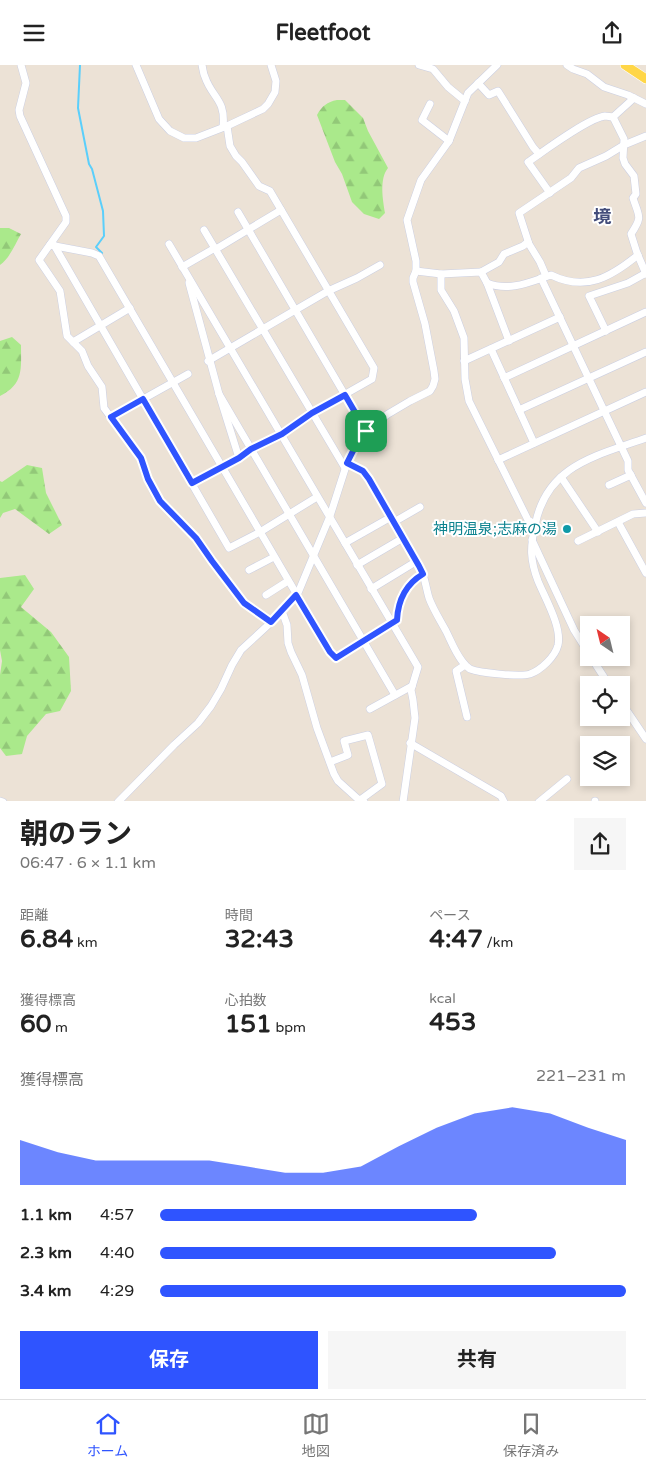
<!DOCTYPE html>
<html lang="ja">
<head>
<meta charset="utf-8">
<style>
  :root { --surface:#fff; --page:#f6f6f6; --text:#222; --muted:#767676; --line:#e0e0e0; --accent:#2f54ff }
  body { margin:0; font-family:"Varela Round","Noto Sans JP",sans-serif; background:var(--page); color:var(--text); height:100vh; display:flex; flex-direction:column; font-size:19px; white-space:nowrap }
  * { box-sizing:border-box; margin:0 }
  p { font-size:16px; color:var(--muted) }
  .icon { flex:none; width:28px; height:28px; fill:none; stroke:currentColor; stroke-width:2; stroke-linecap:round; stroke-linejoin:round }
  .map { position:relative; height:736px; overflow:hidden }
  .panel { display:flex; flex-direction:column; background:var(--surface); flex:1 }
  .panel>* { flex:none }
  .needle { width:32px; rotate:325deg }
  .buttons { position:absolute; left:580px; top:551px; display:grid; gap:10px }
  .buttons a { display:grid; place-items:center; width:50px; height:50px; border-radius:0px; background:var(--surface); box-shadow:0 2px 8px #0003; font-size:25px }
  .pin { position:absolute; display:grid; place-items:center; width:42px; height:42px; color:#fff; margin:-21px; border-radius:10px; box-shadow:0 2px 8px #0006 }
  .round { display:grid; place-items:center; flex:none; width:52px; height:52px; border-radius:0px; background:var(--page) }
  .head { display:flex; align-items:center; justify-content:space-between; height:85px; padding:0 20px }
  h1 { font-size:28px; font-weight:700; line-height:38px }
  .stats { display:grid; grid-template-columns:repeat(3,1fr); gap:8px; height:85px; padding:5px 20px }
  .stats div { display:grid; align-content:center }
  .stats b { font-size:25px; font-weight:700 }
  .stats small { font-size:14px; font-weight:400 }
  .stats p { font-size:14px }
  .chart { height:140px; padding:10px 20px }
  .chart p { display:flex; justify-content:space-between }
  .chart svg { width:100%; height:90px; margin-top:5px; fill:var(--accent); opacity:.7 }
  .button { display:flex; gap:10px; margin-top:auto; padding:10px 20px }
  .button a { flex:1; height:58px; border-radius:0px; background:var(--accent); color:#fff; font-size:20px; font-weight:700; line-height:58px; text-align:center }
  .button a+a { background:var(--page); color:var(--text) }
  ul { padding:0 20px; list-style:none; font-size:16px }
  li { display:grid; grid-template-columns:80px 60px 1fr; align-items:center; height:38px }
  li i { height:12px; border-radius:6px; background:var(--accent) }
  header { display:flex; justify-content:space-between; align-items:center; height:65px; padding:0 20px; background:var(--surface); font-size:22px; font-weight:700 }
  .tabs { display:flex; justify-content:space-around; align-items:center; height:70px; border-top:1px solid var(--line); background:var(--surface); font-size:14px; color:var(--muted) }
  .tabs a { display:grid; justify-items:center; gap:2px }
  .tabs .current { color:var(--accent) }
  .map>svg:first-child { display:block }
  .forest { fill:url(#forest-firs) }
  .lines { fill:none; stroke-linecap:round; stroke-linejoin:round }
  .stream { stroke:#5bcffb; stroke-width:2 }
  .minor-casing { stroke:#cbcfe2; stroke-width:8 }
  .major-casing { stroke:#fff; stroke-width:10 }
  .minor { stroke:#fff; stroke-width:7 }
  .major { stroke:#ffd647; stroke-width:9 }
  .route-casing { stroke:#fff; stroke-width:10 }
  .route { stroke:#2f54ff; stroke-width:6 }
  .culture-dot { fill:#0f9aa8; stroke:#fff; stroke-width:2 }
  .labels { text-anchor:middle; stroke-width:4; stroke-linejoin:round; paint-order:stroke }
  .culture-label { font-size:15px; fill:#0d838f; stroke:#fff; text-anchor:end }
  .quarter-label { font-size:18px; font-weight:bold; fill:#434d7b; stroke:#fff }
</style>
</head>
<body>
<header><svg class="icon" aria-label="menu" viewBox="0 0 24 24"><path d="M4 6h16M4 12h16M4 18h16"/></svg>Fleetfoot<svg class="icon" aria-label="share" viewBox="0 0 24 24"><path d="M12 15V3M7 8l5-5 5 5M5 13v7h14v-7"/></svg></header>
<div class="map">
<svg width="646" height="737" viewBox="0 0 646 737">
  <defs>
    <pattern id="forest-firs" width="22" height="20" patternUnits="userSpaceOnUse" patternTransform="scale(1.25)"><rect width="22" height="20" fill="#aae98b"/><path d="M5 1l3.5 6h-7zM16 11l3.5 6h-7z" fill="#92c878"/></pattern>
  </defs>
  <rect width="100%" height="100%" fill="#ece2d6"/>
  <g class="forest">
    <path d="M337,35H345L363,53L368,66L388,103C379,114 383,135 385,148L379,154L364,149L352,137L342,109L335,97L317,50C322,41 327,37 337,35Z"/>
    <path d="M0,163H9L21,169C15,179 10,193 0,200Z"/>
    <path d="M12,272L21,280C21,304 24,319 0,331V276Z"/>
    <path d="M27,400L42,403L46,428L62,460L49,469L15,444L3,448L0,453V416L2,417Z"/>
    <path d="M25,510L34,524L21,542L51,567L69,592L71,626L60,646L46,649L27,671L22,689L6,691L0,683V610L2,596L0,585V513Z"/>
  </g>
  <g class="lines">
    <path class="stream" d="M80,0L78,43L89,99L92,104L103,146L104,171L96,182L102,188"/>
    <defs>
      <g id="minor">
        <path d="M21,0L26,18L19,45L20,51L66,151V157L39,195L60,226L67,271L82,286L88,301L102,322L104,343L141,393L144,405L154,428L161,436L196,473L212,496L244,538L271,557"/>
        <path d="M136,0L159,54L170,66L184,73H196L227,61L263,44L268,39L275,27L276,16L271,0"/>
        <path d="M202,0C203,4 203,8 205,12C212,33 226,34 223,62"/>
        <path d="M419,0L433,4L448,22L465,36"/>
        <path d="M567,0L573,4L587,9L604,22L628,30L646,39"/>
        <path d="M478,18L489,30L498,26L533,82L539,89"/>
        <path d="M430,39L422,55L449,76"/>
        <path d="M613,52L624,74L623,93L625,99L634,111L636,129L633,133C639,152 643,151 631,169L637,188L646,209"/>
        <path d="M550,128L528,97C544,86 588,53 605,51C607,51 611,52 613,52L634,33"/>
        <path d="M238,147L366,366"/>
        <path d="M204,165L345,403"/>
        <path d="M169,179L418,602L411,625L413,635L415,653L403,737"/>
        <path d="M50,180L92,188L99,191L297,530L330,587L336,593L397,555C398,535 406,519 423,509"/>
        <path d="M54,180L229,483L260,467L317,432"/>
        <path d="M216,184L281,145"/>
        <path d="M182,202L215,183"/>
        <path d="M416,206L441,209L481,207L487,218C509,227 530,217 551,210C586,227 611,212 638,190"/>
        <path d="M481,207L499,197L504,189L523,181L528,177"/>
        <path d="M441,209V225L454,246L464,273L465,314L469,336L528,455L535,459"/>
        <path d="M546,211L540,197L529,179L519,148L571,113L579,103L606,91L624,80L646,71"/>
        <path d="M541,213L628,396V405L646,438"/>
        <path d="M189,218L219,329L239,393"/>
        <path d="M487,218L509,276"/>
        <path d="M606,266L589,231L628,218L646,208"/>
        <path d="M73,277L130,243"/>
        <path d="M491,284L534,378"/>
        <path d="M208,296L328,226L357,213L380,200"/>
        <path d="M464,296L560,252"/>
        <path d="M504,313L646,247"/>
        <path d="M219,329L395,630"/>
        <path d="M519,345L646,287"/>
        <path d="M111,352L188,309"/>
        <path d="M498,395L646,327"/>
        <path d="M347,398L363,406C375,424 385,443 396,461C404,475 414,489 421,504C425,513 426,523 429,533C433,544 440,555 446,566C451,576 455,587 462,596C464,599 467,602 470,604C480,608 520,612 530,609C541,605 555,592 558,580C562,562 545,533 538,516C530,495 530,482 535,461C546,400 596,391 646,373"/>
        <path d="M561,412L598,467"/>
        <path d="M192,418L239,393L251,384L281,369L312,348L372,314L374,303L270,126L259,121L242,97L236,91L230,81L227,61"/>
        <path d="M609,420L631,410"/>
        <path d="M394,457L420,442"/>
        <path d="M618,457L646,508"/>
        <path d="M532,475L574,565L589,589"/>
        <path d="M578,476L633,449L646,448"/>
        <path d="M345,478L391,452"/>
        <path d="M357,500L403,473"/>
        <path d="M249,505L274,492"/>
        <path d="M371,524L417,496"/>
        <path d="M266,530L288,516"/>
        <path d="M282,546L287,560L288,578L291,587L302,610L317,663L334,709L338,716L358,734L364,737"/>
        <path d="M591,592L609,620"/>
        <path d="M465,600L456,606L467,652"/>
        <path d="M621,637L646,674"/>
        <path d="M370,644L412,621"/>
        <path d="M410,678L501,731L504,737"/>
        <path d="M330,697L348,690L344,676L368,670L382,719L360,735"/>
        <path d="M0,736L3,737"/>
        <path d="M595,736V737"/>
        <path d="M118,737L174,680L198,658L211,641L221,624L232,600L241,585L279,550L298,528L330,451L347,398L357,376L368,364L388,349L410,336L430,326L433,321L435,314L434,306L425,259L413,217V213L416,206V196L407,155L421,115L449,76L468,28L497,0"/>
        <path d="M539,737L567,714"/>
      </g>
      <path id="major" d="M625,0L646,14"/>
    </defs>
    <use href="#minor" class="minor-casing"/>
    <use href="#major" class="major-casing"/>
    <use href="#minor" class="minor"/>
    <use href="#major" class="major"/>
  </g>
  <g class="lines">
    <defs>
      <path id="route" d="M345,330L366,366L358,376L347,398L363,406L369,414L419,501L423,509C406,519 398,535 397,555L336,593L330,587L296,530L271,557L244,538L212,496L196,473L160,436L148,414L141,393L111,352L143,334L192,418L239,393L251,384L282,369L312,348Z"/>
    </defs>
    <use href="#route" class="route-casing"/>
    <use href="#route" class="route"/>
  </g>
  <circle class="culture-dot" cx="567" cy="464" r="5"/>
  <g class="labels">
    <g class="culture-label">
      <text x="557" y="469">神明温泉;志麻の湯</text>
    </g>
    <g class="quarter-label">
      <text x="602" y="158">境</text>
    </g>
  </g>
</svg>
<div class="buttons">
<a><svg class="needle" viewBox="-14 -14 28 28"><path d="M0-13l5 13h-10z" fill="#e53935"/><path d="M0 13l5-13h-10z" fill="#767676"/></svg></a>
<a><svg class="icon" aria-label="locate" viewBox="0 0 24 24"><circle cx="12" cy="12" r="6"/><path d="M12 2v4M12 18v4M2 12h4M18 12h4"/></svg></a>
<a><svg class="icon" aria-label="layers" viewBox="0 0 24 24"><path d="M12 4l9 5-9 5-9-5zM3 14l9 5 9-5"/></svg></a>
</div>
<div class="pin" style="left:366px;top:366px;background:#1e9e55"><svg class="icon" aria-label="arrive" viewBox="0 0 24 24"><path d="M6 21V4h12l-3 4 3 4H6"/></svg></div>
</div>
<section class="panel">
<div class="head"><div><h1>朝のラン</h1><p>06:47 · 6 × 1.1 km</p></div><a class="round"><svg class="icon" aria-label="share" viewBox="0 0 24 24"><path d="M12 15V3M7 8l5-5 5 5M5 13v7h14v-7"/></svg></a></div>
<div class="stats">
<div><p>距離</p><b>6.84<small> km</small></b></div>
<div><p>時間</p><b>32:43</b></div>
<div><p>ペース</p><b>4:47<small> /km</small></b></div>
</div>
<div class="stats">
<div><p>獲得標高</p><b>60<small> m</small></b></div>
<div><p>心拍数</p><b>151<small> bpm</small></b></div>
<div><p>kcal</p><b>453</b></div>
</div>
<div class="chart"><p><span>獲得標高</span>221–231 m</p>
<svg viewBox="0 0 160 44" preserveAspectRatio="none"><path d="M0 44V22L10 28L20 32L30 32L40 32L50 32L60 35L70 38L80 38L90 35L100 25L110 16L120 9L130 6L140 9L150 16L160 22V44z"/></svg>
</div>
<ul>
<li><b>1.1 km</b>4:57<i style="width:68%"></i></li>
<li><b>2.3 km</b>4:40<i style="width:85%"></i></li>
<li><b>3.4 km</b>4:29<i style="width:100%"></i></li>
</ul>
<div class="button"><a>保存</a><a>共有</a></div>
</section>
<nav class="tabs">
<a class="current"><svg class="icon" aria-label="home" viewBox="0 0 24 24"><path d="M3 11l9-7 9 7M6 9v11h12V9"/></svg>ホーム</a>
<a><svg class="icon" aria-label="map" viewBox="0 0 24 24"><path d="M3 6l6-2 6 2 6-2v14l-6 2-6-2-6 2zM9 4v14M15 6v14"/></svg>地図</a>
<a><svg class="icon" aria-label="saved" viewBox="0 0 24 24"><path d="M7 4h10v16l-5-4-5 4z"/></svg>保存済み</a>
</nav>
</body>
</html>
